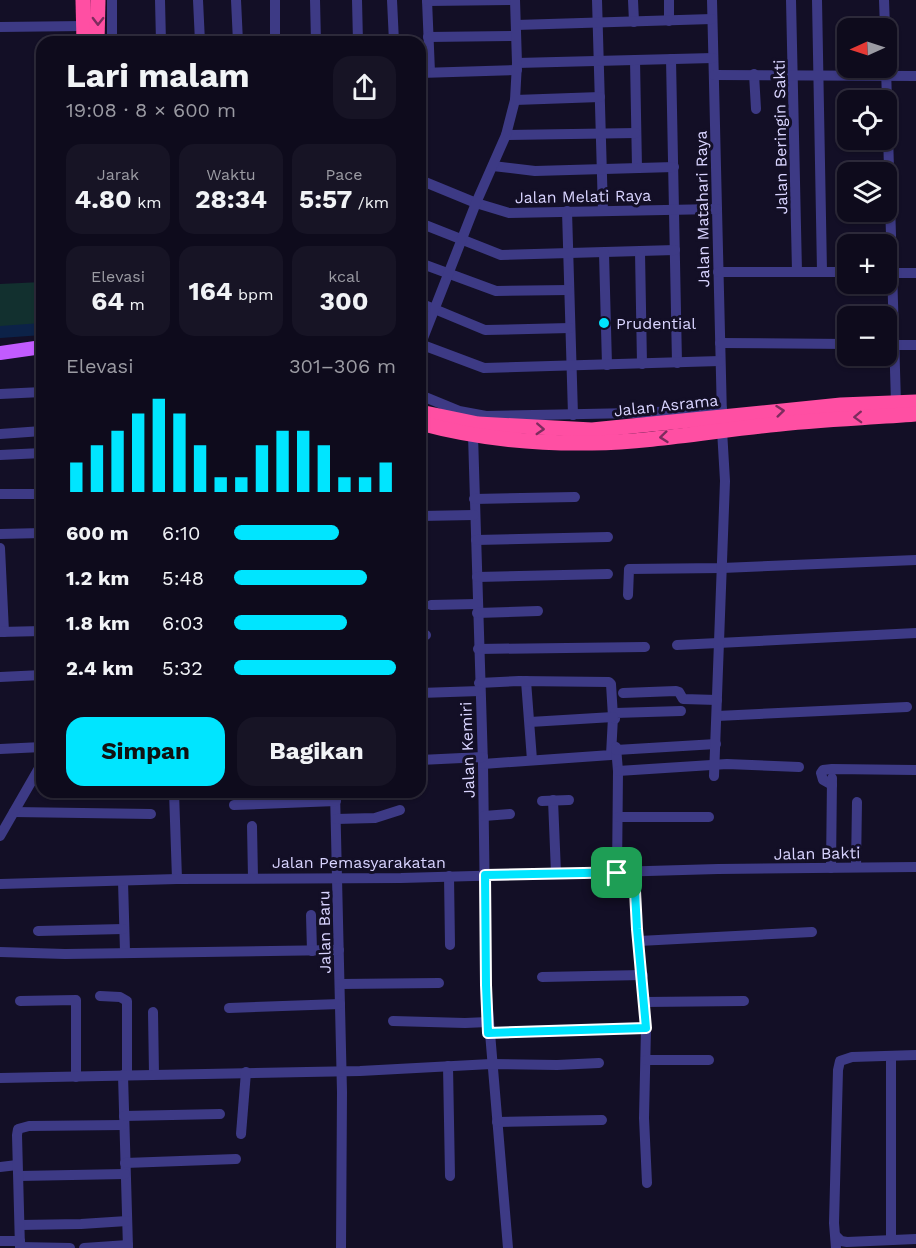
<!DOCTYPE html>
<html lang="id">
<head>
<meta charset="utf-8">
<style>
  :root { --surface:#0e0b1c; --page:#171425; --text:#f1f3f6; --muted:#9b9ba3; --line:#2e2b3b; --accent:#00e5ff }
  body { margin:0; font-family:"Work Sans",sans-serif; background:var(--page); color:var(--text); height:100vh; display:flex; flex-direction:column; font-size:22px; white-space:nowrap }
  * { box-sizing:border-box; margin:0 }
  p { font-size:20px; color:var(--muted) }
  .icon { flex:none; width:33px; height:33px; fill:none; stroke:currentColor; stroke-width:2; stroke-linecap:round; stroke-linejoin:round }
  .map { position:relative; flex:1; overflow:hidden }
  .sheet { position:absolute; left:36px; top:36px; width:390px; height:762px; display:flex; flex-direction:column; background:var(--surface); border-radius:18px; box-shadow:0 2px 4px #0004,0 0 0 2px var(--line) }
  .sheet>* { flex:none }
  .needle { width:39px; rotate:267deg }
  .buttons { position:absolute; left:837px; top:18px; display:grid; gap:12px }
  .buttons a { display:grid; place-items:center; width:60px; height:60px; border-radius:12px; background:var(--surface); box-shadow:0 2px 4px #0004,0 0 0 2px var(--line); font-size:30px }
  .pin { position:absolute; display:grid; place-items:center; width:51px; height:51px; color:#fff; margin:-26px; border-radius:12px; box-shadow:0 3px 9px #0006 }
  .round { display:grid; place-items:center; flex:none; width:63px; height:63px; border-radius:18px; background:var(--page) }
  .summary { display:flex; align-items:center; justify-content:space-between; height:102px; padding:0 30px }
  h1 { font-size:33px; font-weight:700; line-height:45px }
  .figures { display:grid; grid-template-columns:repeat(3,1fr); gap:9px; height:102px; padding:6px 30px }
  .figures div { display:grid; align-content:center; border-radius:15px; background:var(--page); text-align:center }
  .figures b { font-size:26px; font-weight:700 }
  .figures small { font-size:16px; font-weight:400 }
  .figures p { font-size:16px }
  .chart { height:168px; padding:12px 30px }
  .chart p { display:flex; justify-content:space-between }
  .chart svg { width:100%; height:108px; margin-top:6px; stroke:var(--accent); stroke-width:6 }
  .action { display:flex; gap:12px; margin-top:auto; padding:12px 30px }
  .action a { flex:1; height:69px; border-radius:18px; background:var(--accent); color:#111; font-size:24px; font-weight:700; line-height:69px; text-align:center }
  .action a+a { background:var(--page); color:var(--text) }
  ul { padding:0 30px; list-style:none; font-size:20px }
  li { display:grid; grid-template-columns:96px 72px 1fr; align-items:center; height:45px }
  li i { height:15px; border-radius:8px; background:var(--accent) }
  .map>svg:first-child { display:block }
  .green { fill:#12302f }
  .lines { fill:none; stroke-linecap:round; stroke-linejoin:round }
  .river { stroke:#0c2248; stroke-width:12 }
  .minor { stroke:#3d3a85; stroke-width:10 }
  .major { stroke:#c25bff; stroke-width:14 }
  .highway { stroke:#ff4fa3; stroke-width:15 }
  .oneway { stroke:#7d2c5e }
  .route-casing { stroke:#fff; stroke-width:12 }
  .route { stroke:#00e5ff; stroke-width:8 }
  .poi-dot { fill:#00e5ff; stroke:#130f26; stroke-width:2 }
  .labels { text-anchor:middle; stroke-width:6; stroke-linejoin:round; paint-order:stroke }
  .street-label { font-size:16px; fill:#d9d4ff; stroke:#130f26 }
  .poi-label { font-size:16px; fill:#d9d4ff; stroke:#130f26; text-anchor:start }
</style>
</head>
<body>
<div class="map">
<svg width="916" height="1248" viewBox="0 0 916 1248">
  <rect width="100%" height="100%" fill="#130f26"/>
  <path class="green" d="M42,282V321L34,327L0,328V284Z"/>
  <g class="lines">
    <path class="river" d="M0,332L42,329"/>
    <g class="minor">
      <path d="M112,0V42"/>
      <path d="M160,0L161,42"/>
      <path d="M198,0L200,42"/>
      <path d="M236,0L238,42"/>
      <path d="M275,0V42"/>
      <path d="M315,0L316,42"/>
      <path d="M357,0L358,42"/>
      <path d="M392,0L394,42"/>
      <path d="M427,0L430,72"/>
      <path d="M597,0L603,211"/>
      <path d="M633,0L634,22"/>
      <path d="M669,0V21"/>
      <path d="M712,0L722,417"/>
      <path d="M791,0L797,272"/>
      <path d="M817,0L822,272"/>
      <path d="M884,0L885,28"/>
      <path d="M427,1L515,0"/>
      <path d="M516,25L712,19"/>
      <path d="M0,27L84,26"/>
      <path d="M428,37L516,36"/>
      <path d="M671,59L677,363"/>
      <path d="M635,60L637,168"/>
      <path d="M517,63L713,58"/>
      <path d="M886,68L896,403"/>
      <path d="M420,73L517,70"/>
      <path d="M754,74L756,109"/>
      <path d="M714,75L916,76"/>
      <path d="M515,100L600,97"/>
      <path d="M506,135L636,133"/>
      <path d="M493,166L535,171L674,167"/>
      <path d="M420,180L476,203L509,213L717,209"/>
      <path d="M567,211L573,415"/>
      <path d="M420,223L501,255L675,250"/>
      <path d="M640,252L642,364"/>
      <path d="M604,253L607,365"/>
      <path d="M420,263L496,291L569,290"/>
      <path d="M718,272H848"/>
      <path d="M886,273H916"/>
      <path d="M420,303L485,330L570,328"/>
      <path d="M720,343L848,344"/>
      <path d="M420,344L484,368L720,361"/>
      <path d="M886,345H916"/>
      <path d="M420,346L476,203L506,135L515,100L517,63L515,0"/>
      <path d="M0,394L42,392"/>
      <path d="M420,395L459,411L486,416L634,413L722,409"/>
      <path d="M0,434L42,431"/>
      <path d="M473,435L483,764L486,985L508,1248"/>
      <path d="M0,455L42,453"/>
      <path d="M0,494H42"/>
      <path d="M474,499L575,497"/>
      <path d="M420,516L474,515"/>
      <path d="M0,534L42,533"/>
      <path d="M476,540L608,537"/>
      <path d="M0,548L4,632"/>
      <path d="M477,577L608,574"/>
      <path d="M628,595L629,569L722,568L916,560"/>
      <path d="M431,605L477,604"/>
      <path d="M477,613L538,611"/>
      <path d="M0,632L42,631"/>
      <path d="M420,636L426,635"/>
      <path d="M677,645L916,633"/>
      <path d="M478,649L645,647"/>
      <path d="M0,677L42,675"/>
      <path d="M526,681L532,760"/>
      <path d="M479,683L519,681L609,682L611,684L613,717L611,755L483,764"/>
      <path d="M420,693L480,691"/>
      <path d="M623,693L676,691L679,692L683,699L717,700"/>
      <path d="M717,716L907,707"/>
      <path d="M615,719V713L681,711"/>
      <path d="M530,722L613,717"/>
      <path d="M616,747L618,771L617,873"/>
      <path d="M0,749L42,747"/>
      <path d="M616,750L716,744"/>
      <path d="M420,760L483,757"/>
      <path d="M618,771L727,764L799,767"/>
      <path d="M714,776L725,481L722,430"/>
      <path d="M832,785L823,780L821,773L823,770L832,769L915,770"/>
      <path d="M174,792L177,879"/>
      <path d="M335,792L342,1092L341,1248"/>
      <path d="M553,800L556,873"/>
      <path d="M542,801L569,800"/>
      <path d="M234,805L336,801"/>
      <path d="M14,812L151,814"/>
      <path d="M484,816L510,814"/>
      <path d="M618,817H709"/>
      <path d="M336,819L375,818L400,810"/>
      <path d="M252,826L253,878"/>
      <path d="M0,836L42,763"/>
      <path d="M856,867L857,802"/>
      <path d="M831,868L832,778"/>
      <path d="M634,872L637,929L646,1028L644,1118L647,1183"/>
      <path d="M449,876L450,945"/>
      <path d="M123,881L125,952"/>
      <path d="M0,884L177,879L401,878L718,869L916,867"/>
      <path d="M311,915L312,951"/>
      <path d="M38,931L123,929"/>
      <path d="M639,941L812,932"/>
      <path d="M0,952L65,954L339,950"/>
      <path d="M542,977L643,975"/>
      <path d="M340,984L439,983"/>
      <path d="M100,996L120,997L127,1001V1074"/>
      <path d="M20,1001L76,1000V1077"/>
      <path d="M645,1002L744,1001"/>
      <path d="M229,1008L340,1004"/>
      <path d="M153,1012L154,1074"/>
      <path d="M393,1021L465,1023L488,1022"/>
      <path d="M488,1033L646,1028"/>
      <path d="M646,1060H709"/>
      <path d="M448,1066L450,1176"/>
      <path d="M123,1075L128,1248"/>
      <path d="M0,1078L360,1071L491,1064L557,1065L599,1063"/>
      <path d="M124,1116L220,1114"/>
      <path d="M497,1122L602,1120"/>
      <path d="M241,1134L246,1072"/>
      <path d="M125,1163L236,1159"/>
      <path d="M0,1167L17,1165"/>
      <path d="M19,1176L125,1174"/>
      <path d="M20,1225L81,1224L127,1221"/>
      <path d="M836,1236L841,1241L847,1242L916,1239"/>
      <path d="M891,1240V1057"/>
      <path d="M0,1241H20"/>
      <path d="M20,1247L70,1248"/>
      <path d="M20,1248L17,1135L18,1129L29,1126L123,1125"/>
      <path d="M84,1248L128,1245"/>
      <path d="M836,1248L834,1223L838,1070L840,1061L852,1057L916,1055"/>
    </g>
    <path class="major" d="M0,353L42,347"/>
    <g class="highway">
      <path d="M83,0L84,42"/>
      <path d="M97,42L98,0"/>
      <path d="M420,412L478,424L592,430L841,405L916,402"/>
      <path d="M420,423C475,438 535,444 592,443C652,442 711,431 770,425C819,419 867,418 916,414"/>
    </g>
  </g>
  <defs><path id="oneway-chevron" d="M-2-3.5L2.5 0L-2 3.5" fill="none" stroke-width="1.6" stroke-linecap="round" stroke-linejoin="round" transform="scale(1.5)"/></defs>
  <g class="oneway">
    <use href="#oneway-chevron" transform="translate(98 21) rotate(91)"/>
    <use href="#oneway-chevron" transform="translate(780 411) rotate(-6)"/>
    <use href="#oneway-chevron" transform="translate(858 417) rotate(178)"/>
    <use href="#oneway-chevron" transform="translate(540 429) rotate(3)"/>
    <use href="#oneway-chevron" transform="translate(664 437) rotate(174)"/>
  </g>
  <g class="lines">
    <defs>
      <path id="route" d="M634,872L637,929L646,1028L488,1033L486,985L485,875Z"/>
    </defs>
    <use href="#route" class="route-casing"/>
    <use href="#route" class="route"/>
  </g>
  <circle class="poi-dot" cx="604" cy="323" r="6"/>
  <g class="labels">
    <g class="street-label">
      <text transform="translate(780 137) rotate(-91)" y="6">Jalan Beringin Sakti</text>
      <text transform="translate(583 196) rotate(-1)" y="6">Jalan Melati Raya</text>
      <text transform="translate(702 209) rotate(-91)" y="6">Jalan Matahari Raya</text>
      <text transform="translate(666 405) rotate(-6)" y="6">Jalan Asrama</text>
      <text transform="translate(467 750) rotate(-92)" y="6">Jalan Kemiri</text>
      <text transform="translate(817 853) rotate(-1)" y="6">Jalan Bakti</text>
      <text x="359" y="868">Jalan Pemasyarakatan</text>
      <text transform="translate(324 932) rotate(-91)" y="6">Jalan Baru</text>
    </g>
    <g class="poi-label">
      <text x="616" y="329">Prudential</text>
    </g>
  </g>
</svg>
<div class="buttons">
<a><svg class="needle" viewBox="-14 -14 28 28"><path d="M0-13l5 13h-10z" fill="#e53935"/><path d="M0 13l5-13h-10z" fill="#9b9ba3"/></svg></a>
<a><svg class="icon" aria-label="locate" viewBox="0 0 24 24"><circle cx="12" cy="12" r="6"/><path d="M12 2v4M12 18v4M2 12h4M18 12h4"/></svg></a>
<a><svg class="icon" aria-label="layers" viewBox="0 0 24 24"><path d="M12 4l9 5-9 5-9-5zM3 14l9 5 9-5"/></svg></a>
<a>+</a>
<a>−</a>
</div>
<div class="pin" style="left:617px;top:873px;background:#1e9e55"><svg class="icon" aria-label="arrive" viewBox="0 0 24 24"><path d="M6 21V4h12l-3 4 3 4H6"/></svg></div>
<section class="sheet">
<div class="summary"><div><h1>Lari malam</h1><p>19:08 · 8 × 600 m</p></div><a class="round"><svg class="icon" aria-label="share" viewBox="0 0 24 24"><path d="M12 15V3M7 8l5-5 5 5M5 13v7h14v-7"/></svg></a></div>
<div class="figures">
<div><p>Jarak</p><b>4.80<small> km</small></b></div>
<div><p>Waktu</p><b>28:34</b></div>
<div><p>Pace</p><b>5:57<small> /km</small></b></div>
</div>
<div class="figures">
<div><p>Elevasi</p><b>64<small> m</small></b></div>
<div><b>164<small> bpm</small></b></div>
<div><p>kcal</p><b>300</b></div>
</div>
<div class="chart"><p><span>Elevasi</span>301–306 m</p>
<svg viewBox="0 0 160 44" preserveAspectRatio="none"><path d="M5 44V32M15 44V25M25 44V19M35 44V12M45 44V6M55 44V12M65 44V25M75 44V38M85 44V38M95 44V25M105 44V19M115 44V19M125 44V25M135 44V38M145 44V38M155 44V32"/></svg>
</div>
<ul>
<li><b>600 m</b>6:10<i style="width:65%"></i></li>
<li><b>1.2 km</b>5:48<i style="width:82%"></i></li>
<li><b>1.8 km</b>6:03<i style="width:70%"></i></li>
<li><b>2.4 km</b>5:32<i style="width:100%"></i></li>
</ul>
<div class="action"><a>Simpan</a><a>Bagikan</a></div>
</section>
</div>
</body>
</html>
